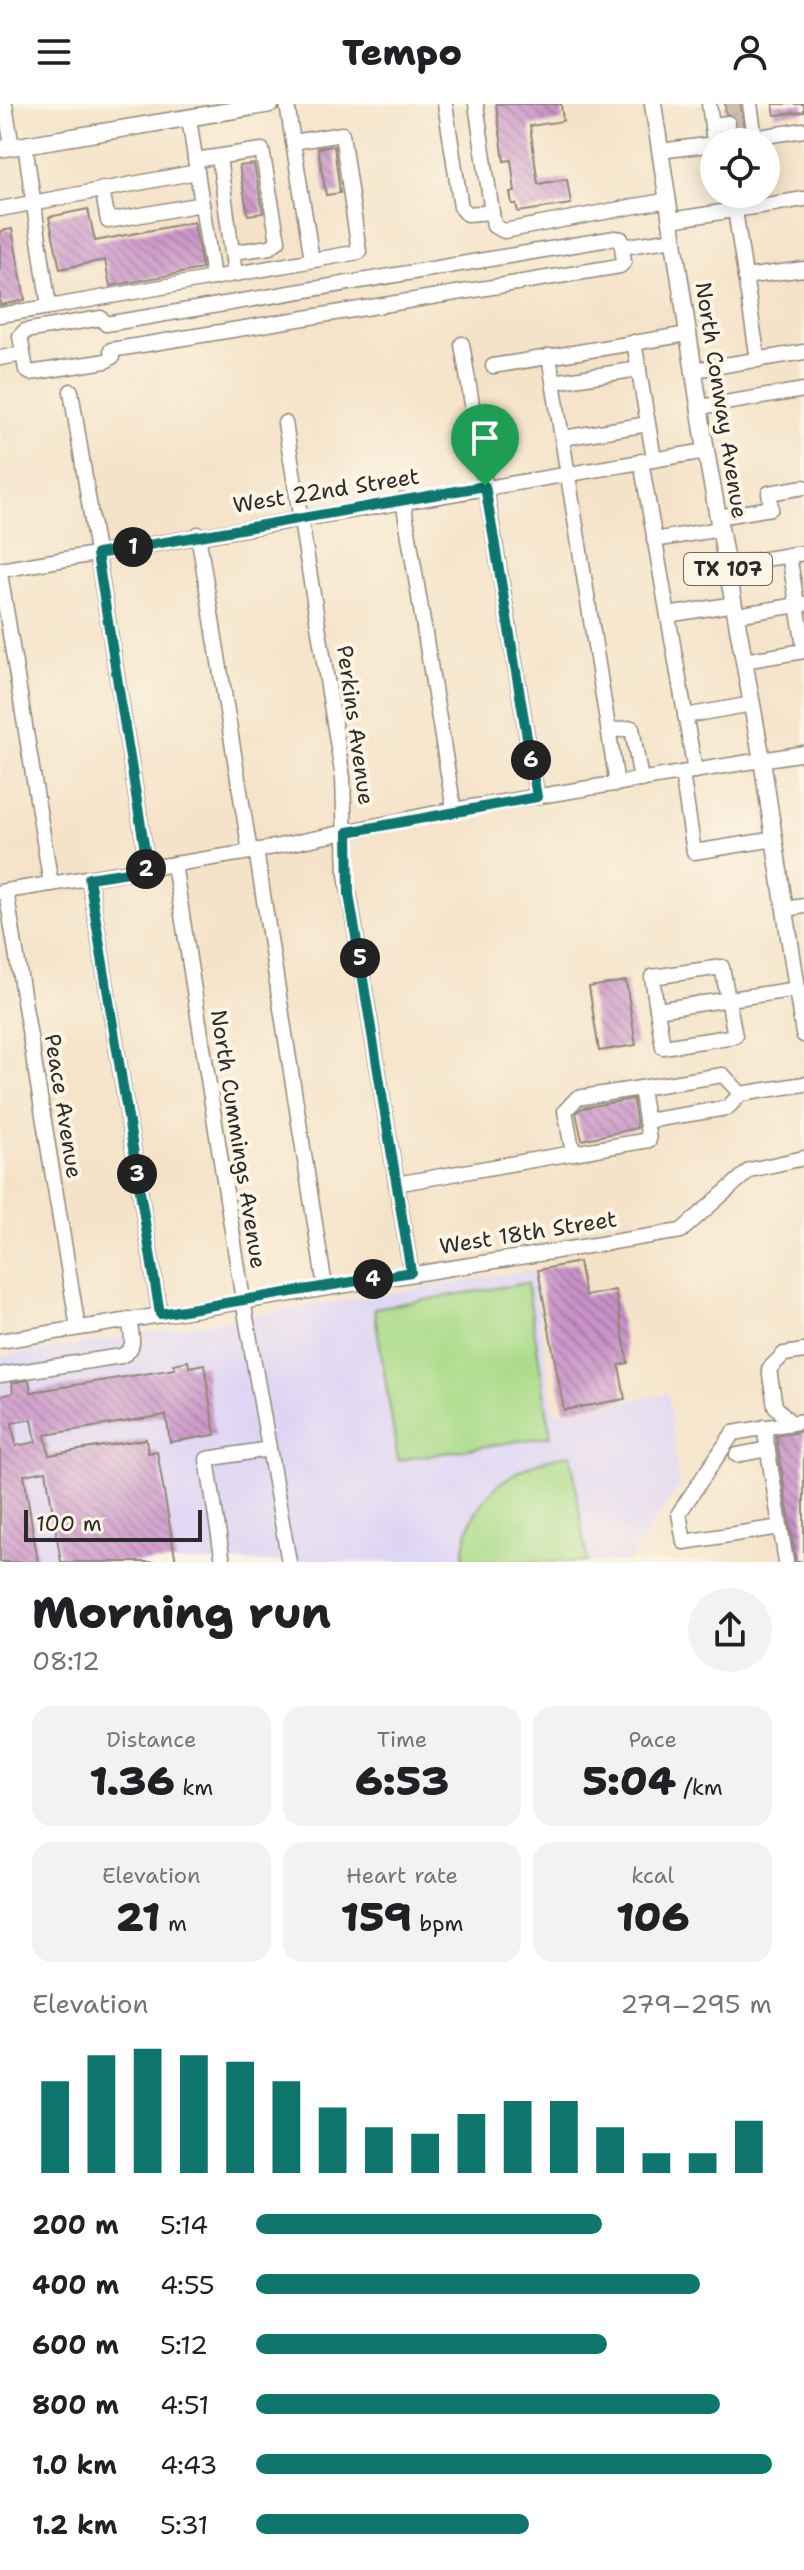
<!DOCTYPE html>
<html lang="en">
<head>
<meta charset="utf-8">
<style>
  :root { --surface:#fff; --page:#f2f2f2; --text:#202124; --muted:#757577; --accent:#0f766e }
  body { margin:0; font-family:"Shantell Sans",sans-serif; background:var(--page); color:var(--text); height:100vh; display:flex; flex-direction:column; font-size:30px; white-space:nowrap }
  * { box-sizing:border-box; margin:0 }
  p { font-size:26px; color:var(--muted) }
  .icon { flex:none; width:44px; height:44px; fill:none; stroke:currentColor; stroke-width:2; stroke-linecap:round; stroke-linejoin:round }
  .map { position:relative; height:1458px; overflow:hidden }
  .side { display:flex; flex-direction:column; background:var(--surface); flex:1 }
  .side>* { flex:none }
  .tools { position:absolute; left:700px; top:24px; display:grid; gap:16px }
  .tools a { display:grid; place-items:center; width:80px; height:80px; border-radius:50%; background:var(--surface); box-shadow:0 4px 20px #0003; font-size:40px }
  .scale { position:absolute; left:24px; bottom:20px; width:178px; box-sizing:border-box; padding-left:8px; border:4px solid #2b2b2b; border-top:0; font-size:22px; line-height:28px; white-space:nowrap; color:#2b2b2b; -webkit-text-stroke:6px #fcf5e5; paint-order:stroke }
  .pin { position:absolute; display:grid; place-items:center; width:68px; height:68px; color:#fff; margin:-82px -34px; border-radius:50% 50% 50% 0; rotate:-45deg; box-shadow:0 0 8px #0007 }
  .pin .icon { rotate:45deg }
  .km { position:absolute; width:40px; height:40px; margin:-20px; border-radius:50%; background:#222; color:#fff; font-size:22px; line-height:40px; text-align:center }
  .round { display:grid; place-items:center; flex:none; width:84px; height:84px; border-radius:42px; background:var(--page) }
  .summary { display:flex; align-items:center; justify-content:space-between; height:136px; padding:0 32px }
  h1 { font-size:44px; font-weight:800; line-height:60px }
  .stats { display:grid; grid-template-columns:repeat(3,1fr); gap:12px; height:136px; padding:8px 32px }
  .stats div { display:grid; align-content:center; border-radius:20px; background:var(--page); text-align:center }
  .stats b { font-size:40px; font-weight:800 }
  .stats small { font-size:22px; font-weight:400 }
  .stats p { font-size:22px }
  .chart { height:224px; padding:16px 32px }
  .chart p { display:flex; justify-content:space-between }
  .chart svg { width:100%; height:144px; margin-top:8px; stroke:var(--accent); stroke-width:6 }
  ul { padding:0 32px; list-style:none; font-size:26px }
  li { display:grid; grid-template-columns:128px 96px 1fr; align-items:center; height:60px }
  li i { height:20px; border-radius:10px; background:var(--accent) }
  header { display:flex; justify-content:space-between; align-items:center; height:104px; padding:0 32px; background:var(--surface); font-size:36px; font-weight:800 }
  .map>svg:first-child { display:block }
  .built { fill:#ded5f5 }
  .garden { fill:#aadb89; stroke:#6a835a; stroke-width:2 }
  .building { fill:url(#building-back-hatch); fill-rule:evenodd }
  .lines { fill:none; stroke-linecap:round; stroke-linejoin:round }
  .minor-tunnel { stroke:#cdbea9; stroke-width:14; stroke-dasharray:14 7; stroke-linecap:butt }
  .minor-casing { stroke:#90877a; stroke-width:17 }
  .major-casing { stroke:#90877a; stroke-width:19 }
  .minor { stroke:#fff; stroke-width:14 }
  .major { stroke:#fff; stroke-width:16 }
  .route-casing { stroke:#fff; stroke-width:16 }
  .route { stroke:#0f766e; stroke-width:10 }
  .labels { text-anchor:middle; stroke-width:8; stroke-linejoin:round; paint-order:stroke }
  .shield { fill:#fcf5e5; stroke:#6a6863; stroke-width:2 }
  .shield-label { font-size:20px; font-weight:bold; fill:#2b2b2b }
  .street-label { font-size:22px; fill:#2b2b2b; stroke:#fcf5e5 }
</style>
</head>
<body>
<header><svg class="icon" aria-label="menu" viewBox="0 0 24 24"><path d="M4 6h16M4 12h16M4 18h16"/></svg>Tempo<svg class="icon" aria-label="person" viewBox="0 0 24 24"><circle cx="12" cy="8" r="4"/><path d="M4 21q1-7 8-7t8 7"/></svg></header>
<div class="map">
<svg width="804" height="1458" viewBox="0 0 804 1458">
  <defs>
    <pattern id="building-back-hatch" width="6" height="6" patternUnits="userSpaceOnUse" patternTransform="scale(2)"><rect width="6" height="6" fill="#c991c8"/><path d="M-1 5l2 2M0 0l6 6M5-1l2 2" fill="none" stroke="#a377a3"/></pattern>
  </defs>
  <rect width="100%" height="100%" fill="#fcf5e5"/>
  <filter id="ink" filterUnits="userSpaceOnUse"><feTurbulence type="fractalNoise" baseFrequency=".0125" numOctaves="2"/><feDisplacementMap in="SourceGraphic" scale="16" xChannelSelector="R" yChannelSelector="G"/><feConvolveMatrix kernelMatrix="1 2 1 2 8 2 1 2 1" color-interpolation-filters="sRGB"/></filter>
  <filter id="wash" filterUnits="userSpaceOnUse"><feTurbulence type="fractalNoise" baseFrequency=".006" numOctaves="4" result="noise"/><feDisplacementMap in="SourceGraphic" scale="32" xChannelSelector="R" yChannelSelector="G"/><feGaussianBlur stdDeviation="1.8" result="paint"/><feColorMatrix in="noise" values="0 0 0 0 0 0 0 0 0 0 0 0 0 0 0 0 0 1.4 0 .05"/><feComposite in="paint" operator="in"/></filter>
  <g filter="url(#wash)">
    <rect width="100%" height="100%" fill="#f5e3c9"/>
    <path class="built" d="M532,1166L554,1309L668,1290L679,1382L628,1458H0V1253Z"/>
    <g class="garden">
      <path d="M527,1179L551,1332L398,1356L374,1204Z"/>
      <path d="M571,1350L587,1458H463C465,1393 512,1360 571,1350Z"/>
    </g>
    <g id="blocks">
      <g class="building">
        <path d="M496,0H561L563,17L530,22L538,80L567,75L571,100L518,108L516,100H512L510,88H515L511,56L504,57Z"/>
        <path d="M725,0H740L744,25L734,27L738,17L726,9Z"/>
        <path d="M773,0H804V8L775,11Z"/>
        <path d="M334,42L340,89L326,91L318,44Z"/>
        <path d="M254,60L263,109L248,111L239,62Z"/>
        <path d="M88,105L95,137L194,118L202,165L110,182L105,156L60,165L49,113Z"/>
        <path d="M12,125L25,196L0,201V127Z"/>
        <path d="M626,877L636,941L599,947L589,883Z"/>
        <path d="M633,995L637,1024L582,1036L576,1009L582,1004Z"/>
        <path d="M579,1158L585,1192L615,1186L628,1259L619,1261L625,1295L564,1306L538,1166Z"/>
        <path d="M188,1257L189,1263L204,1260L215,1331L170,1338L166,1311L45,1331L49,1351L146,1335L148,1349L157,1347L176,1458H61L46,1367L24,1371L38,1458H0V1292L13,1289L12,1279L29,1276L31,1288L175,1265L174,1260ZM32,1315L36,1338L16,1342L12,1319Z"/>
        <path d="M804,1327V1458H796L776,1332Z"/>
      </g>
    </g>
  </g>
  <g filter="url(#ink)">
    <use href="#blocks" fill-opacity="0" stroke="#90877a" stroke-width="2"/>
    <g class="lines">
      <g class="minor-tunnel">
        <path d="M726,3L743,1"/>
        <path d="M728,19L745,16"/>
      </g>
      <defs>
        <g id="minor">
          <path d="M5,0L12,43"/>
          <path d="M287,0L293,38"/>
          <path d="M445,0L461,103L467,110L492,108"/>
          <path d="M476,0L494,122L504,127L668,96"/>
          <path d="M709,0L714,38"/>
          <path d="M750,0L755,34"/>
          <path d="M189,14L213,174"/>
          <path d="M712,21L728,19"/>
          <path d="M727,38L804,26"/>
          <path d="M25,41L49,203L213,174L359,148L342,30L293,38L312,156"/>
          <path d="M660,47L714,40"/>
          <path d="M219,53L235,170"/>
          <path d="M195,56L262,46L278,137L270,143L234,148"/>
          <path d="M102,85L108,117L202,100"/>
          <path d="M0,105L197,68"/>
          <path d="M735,106L758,256"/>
          <path d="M671,116L804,95"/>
          <path d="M622,143L621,135L615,134L106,220L101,214L25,227L20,232L26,266L30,269L106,257L112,253L111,246L620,162L624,158L622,143L674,135"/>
          <path d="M745,173L804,165"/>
          <path d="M0,211L49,203"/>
          <path d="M634,238L654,355"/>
          <path d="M462,240L537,693"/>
          <path d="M549,252L617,680"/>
          <path d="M0,254L23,250"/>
          <path d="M493,262L688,230"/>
          <path d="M694,266L804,248"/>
          <path d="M554,278L639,265"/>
          <path d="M71,287L148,765"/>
          <path d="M700,303L804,286"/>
          <path d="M285,319L343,674L346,770L411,1168"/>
          <path d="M563,334L648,320"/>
          <path d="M641,357L695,667"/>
          <path d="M403,396L454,706"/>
          <path d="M718,413L771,404L769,389L804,383"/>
          <path d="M198,430L250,748"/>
          <path d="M654,436L720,425"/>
          <path d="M789,451L804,543"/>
          <path d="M727,461L804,449"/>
          <path d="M0,466L706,347"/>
          <path d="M0,469L51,780"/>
          <path d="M668,511L734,500"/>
          <path d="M736,511L804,500"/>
          <path d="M744,557L804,547"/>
          <path d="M685,612L752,600"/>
          <path d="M609,627L632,624L641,676"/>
          <path d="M682,669L694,748L775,735"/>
          <path d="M256,746L325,1183"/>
          <path d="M174,760L243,1196L289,1458"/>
          <path d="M89,774L160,1210"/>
          <path d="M6,787L78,1224"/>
          <path d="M0,788L250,748L441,708L804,649"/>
          <path d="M786,805L804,802"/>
          <path d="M722,863L735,932L663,943L652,873Z"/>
          <path d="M657,906L797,885"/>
          <path d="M641,984L649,1036L573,1049L565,1007L577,994L723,971L741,990"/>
          <path d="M646,1017L727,1004L741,990L804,980"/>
          <path d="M396,1080L573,1049"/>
          <path d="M0,1237L681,1127L750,1066L804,1054"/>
          <path d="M804,1247L784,1250L769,1265L775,1302L791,1319L804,1317"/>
          <path d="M0,1271L121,1252C138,1245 131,1231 129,1215"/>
          <path d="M764,1323L786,1458"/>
          <path d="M737,1351L768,1345"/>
          <path d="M780,1423L684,1438L679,1409L733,1329L791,1319"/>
          <path d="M223,1458L207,1355L269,1345"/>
        </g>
        <g id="major">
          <path d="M653,0L706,347L762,656L804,930"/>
          <path d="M0,45L271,0"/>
        </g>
      </defs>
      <use href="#minor" class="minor-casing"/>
      <use href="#major" class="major-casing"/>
      <use href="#minor" class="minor"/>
      <use href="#major" class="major"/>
    </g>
  </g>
  <g class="lines" filter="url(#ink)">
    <defs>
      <path id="route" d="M485,382L537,693L348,728L349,790L411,1168L160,1210L89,774L148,765L97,450Z"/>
    </defs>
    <use href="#route" class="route-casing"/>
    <use href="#route" class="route"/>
  </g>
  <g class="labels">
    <rect class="shield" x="684" y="449" width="88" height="32" rx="6"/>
    <g class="shield-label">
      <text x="728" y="472">TX 107</text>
    </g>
    <g class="street-label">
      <text transform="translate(722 296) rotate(81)" y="8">North Conway Avenue</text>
      <text transform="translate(326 386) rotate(-9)" y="8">West 22nd Street</text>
      <text transform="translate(356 621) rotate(82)" y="8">Perkins Avenue</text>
      <text transform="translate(64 1002) rotate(81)" y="8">Peace Avenue</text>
      <text transform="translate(239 1035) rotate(81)" y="8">North Cummings Avenue</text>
      <text transform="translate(528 1128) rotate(-9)" y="8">West 18th Street</text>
    </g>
  </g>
</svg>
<div class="tools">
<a><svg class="icon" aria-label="locate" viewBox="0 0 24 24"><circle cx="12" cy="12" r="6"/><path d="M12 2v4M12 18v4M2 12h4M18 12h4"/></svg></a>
</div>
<div class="scale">100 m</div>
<div class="pin" style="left:485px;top:382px;background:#1e9e55"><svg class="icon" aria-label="arrive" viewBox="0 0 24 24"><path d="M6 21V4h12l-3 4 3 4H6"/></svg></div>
<b class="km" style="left:133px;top:443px">1</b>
<b class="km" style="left:146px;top:765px">2</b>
<b class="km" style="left:137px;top:1070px">3</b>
<b class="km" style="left:373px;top:1175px">4</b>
<b class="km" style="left:360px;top:854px">5</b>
<b class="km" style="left:531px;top:656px">6</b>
</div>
<section class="side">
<div class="summary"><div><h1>Morning run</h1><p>08:12</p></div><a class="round"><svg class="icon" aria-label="share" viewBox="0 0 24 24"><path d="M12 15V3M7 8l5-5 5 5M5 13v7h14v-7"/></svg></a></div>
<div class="stats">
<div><p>Distance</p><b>1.36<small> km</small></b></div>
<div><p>Time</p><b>6:53</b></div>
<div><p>Pace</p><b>5:04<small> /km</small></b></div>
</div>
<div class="stats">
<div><p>Elevation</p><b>21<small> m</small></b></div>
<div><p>Heart rate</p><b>159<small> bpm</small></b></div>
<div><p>kcal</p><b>106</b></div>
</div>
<div class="chart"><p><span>Elevation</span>279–295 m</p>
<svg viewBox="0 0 160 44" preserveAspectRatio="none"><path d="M5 44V16M15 44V8M25 44V6M35 44V8M45 44V10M55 44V16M65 44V24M75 44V30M85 44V32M95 44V26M105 44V22M115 44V22M125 44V30M135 44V38M145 44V38M155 44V28"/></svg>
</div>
<ul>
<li><b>200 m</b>5:14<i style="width:67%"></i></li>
<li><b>400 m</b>4:55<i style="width:86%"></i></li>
<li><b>600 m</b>5:12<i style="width:68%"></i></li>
<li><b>800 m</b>4:51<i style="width:90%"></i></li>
<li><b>1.0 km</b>4:43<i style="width:100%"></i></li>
<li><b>1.2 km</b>5:31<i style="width:53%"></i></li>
</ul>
</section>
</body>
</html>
